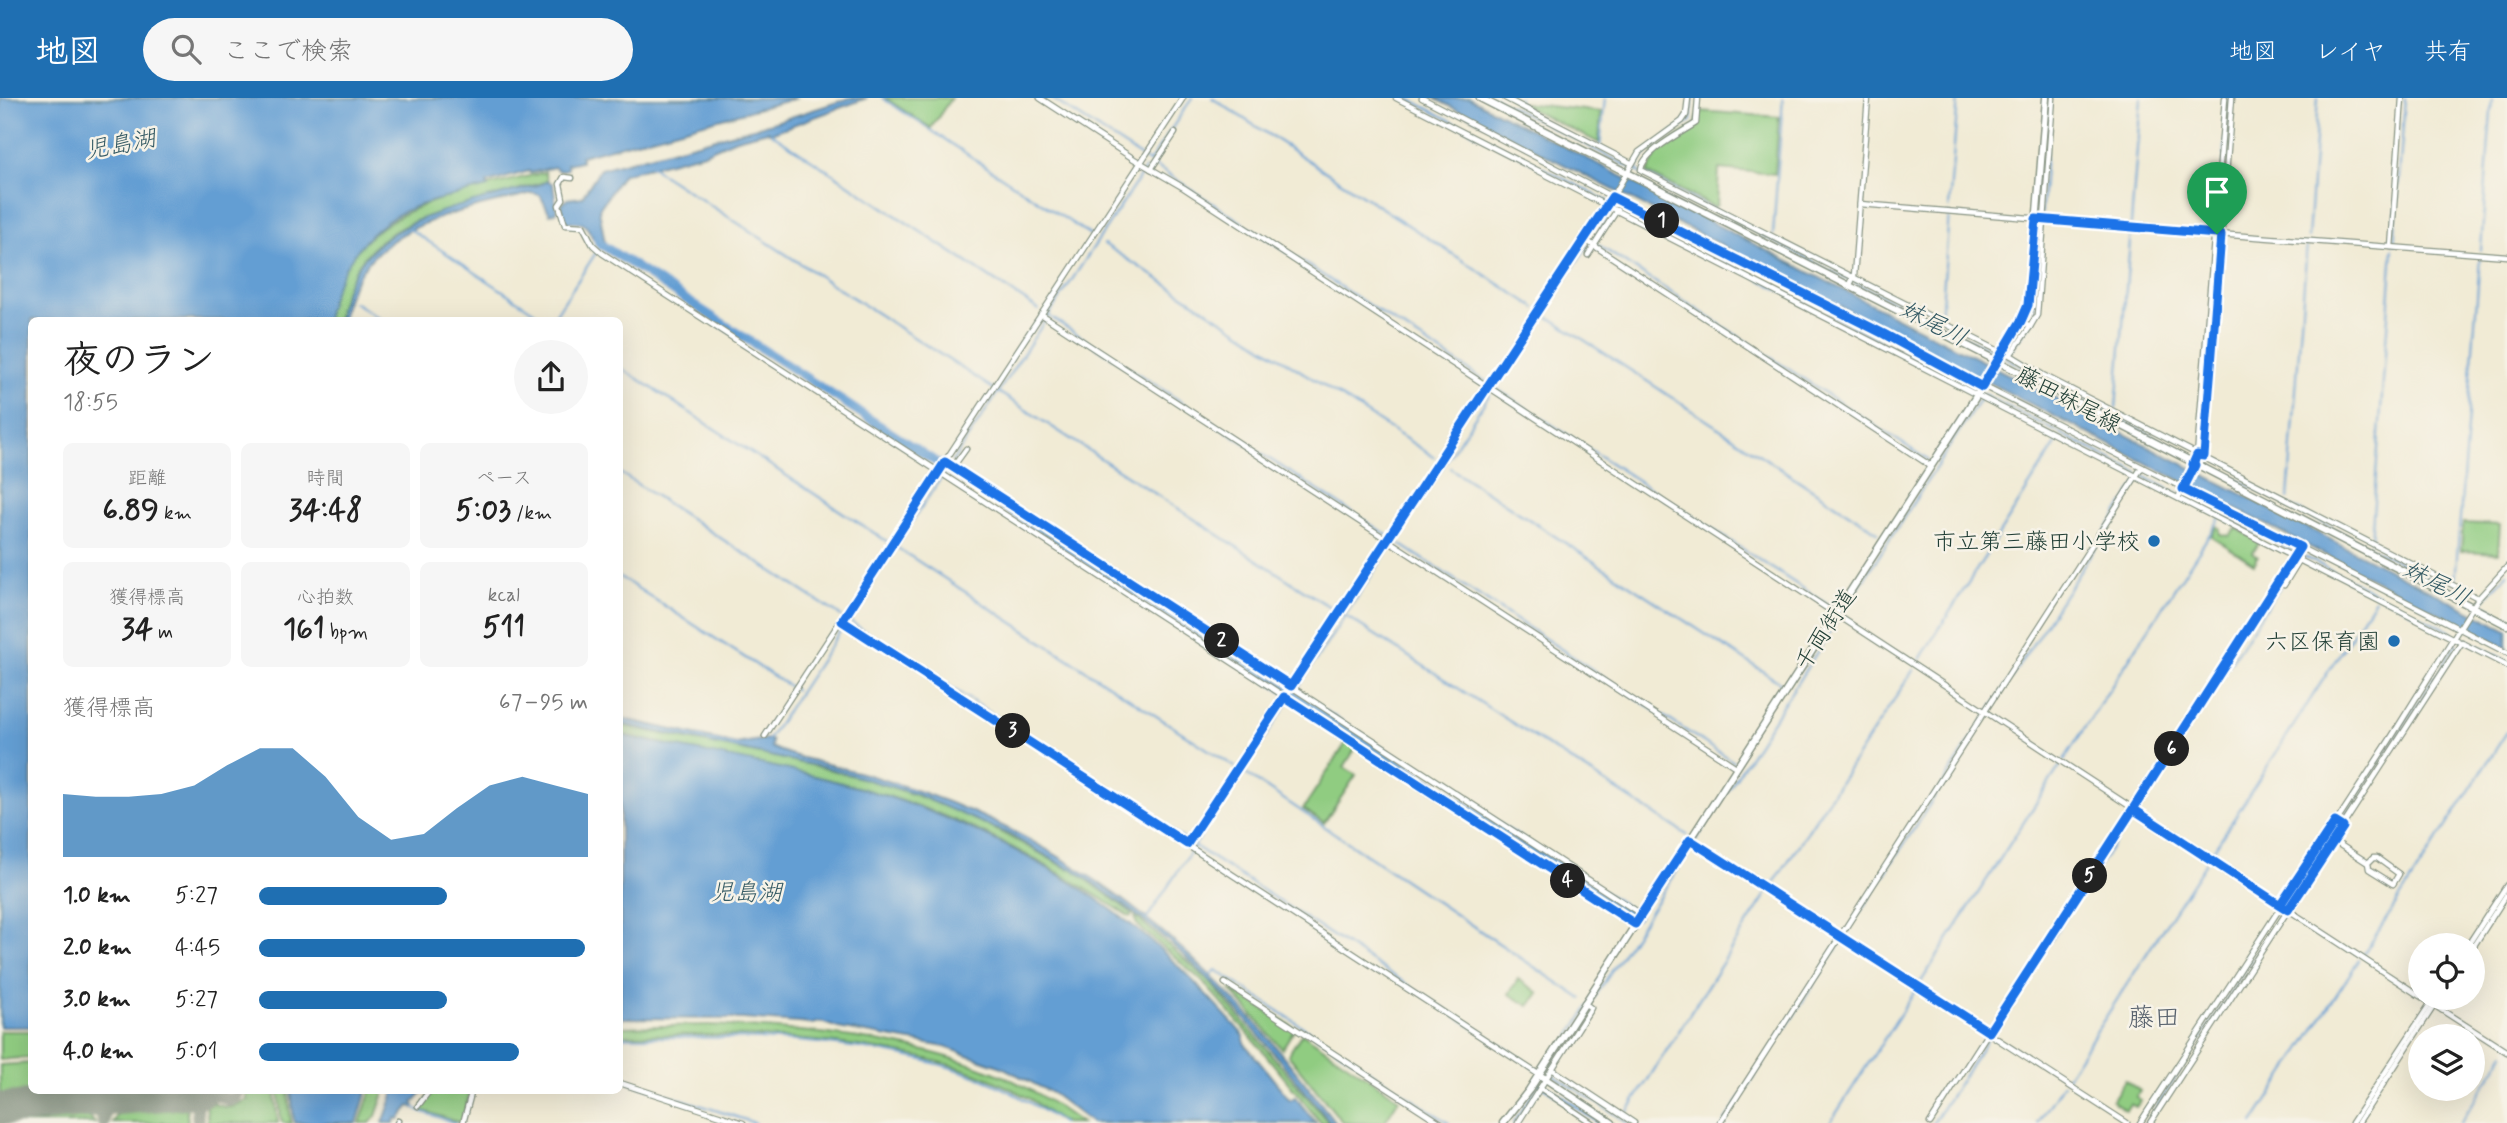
<!DOCTYPE html>
<html lang="ja">
<head>
<meta charset="utf-8">
<style>
  :root { --surface:#fff; --page:#f6f6f6; --text:#222; --muted:#767676; --accent:#1f6fb2 }
  body { margin:0; font-family:Mynerve,"Klee One",sans-serif; background:var(--page); color:var(--text); height:100vh; display:flex; flex-direction:column; font-size:26px; white-space:nowrap }
  * { box-sizing:border-box; margin:0 }
  p { font-size:23px; color:var(--muted) }
  .icon { flex:none; width:38px; height:38px; fill:none; stroke:currentColor; stroke-width:2; stroke-linecap:round; stroke-linejoin:round }
  .map { position:relative; flex:1; overflow:hidden }
  .drawer { position:absolute; left:28px; top:219px; width:595px; height:777px; display:flex; flex-direction:column; background:var(--surface); border-radius:10px; box-shadow:0 7px 28px #0002 }
  .drawer>* { flex:none }
  .tools { position:absolute; left:2408px; top:835px; display:grid; gap:14px }
  .tools a { display:grid; place-items:center; width:77px; height:77px; border-radius:50%; background:var(--surface); box-shadow:0 7px 28px #0002; font-size:35px }
  .pin { position:absolute; display:grid; place-items:center; width:60px; height:60px; color:#fff; margin:-72px -30px; border-radius:50% 50% 50% 0; rotate:-45deg; box-shadow:0 0 7px #0007 }
  .pin .icon { rotate:45deg }
  .km { position:absolute; width:35px; height:35px; margin:-18px; border-radius:50%; background:#222; color:#fff; font-size:19px; line-height:35px; text-align:center }
  .round { display:grid; place-items:center; flex:none; width:74px; height:74px; border-radius:37px; background:var(--page) }
  .head { display:flex; align-items:center; justify-content:space-between; height:119px; padding:0 35px }
  h1 { font-size:38px; font-weight:700; line-height:52px }
  .metrics { display:grid; grid-template-columns:repeat(3,1fr); gap:10px; height:119px; padding:7px 35px }
  .metrics div { display:grid; align-content:center; border-radius:10px; background:var(--page); text-align:center }
  .metrics b { font-size:30px; font-weight:700 }
  .metrics small { font-size:19px; font-weight:400 }
  .metrics p { font-size:19px }
  .chart { height:196px; padding:14px 35px }
  .chart p { display:flex; justify-content:space-between }
  .chart svg { width:100%; height:126px; margin-top:7px; fill:var(--accent); opacity:.7 }
  ul { padding:0 35px; list-style:none; font-size:23px }
  li { display:grid; grid-template-columns:112px 84px 1fr; align-items:center; height:52px }
  li i { height:18px; border-radius:9px; background:var(--accent) }
  header { display:flex; align-items:center; gap:42px; box-sizing:border-box; height:98px; padding:0 35px; background:var(--accent); color:#fff }
  header strong { font-size:33px }
  nav { display:flex; gap:38px; margin-inline-start:auto; font-size:24px }
  .search { width:490px; height:63px; background:var(--page); display:flex; align-items:center; gap:18px; box-sizing:border-box; padding:0 24px; border-radius:38px; color:var(--muted); font-size:26px }
  .map>svg:first-child { display:block }
  .green { fill:#90cc81; stroke:#58845a; stroke-width:2 }
  .water { fill:#649ed3; stroke:#426e84; stroke-width:2 }
  .lines { fill:none; stroke-linecap:round; stroke-linejoin:round }
  .stream { stroke:#649ed3; stroke-width:2 }
  .canal { stroke:#649ed3; stroke-width:5 }
  .river { stroke:#649ed3; stroke-width:9 }
  .taxiway { stroke:#889484; stroke-width:12 }
  .runway { stroke:#889484; stroke-width:33 }
  .street-casing { stroke:#889484; stroke-width:7 }
  .secondary-casing { stroke:#889484; stroke-width:9 }
  .street { stroke:#fff; stroke-width:4.5 }
  .secondary { stroke:#fff; stroke-width:6 }
  .route-casing { stroke:#fff; stroke-width:14 }
  .route { stroke:#1a73e8; stroke-width:9 }
  .poi-dot { fill:#1f6fb2; stroke:#f7f3e8; stroke-width:2.5 }
  .labels { text-anchor:middle; stroke-width:5; stroke-linejoin:round; paint-order:stroke }
  .street-label { font-size:23px; fill:#1f3d34; stroke:#f7f3e8 }
  .poi-label { font-size:23px; fill:#1f3d34; stroke:#f7f3e8; text-anchor:end }
  .water-label { font-size:24px; font-style:italic; fill:#345a64; stroke:#f7f3e8 }
  .quarter-label { font-size:26px; fill:#59636e; stroke:#f7f3e8 }
</style>
</head>
<body>
<header>
<strong>地図</strong>
<div class="search"><svg class="icon" aria-label="search" viewBox="0 0 24 24"><circle cx="10" cy="10" r="6"/><path d="M15 15l6 6"/></svg>ここで検索</div>
<nav><a>地図</a><a>レイヤ</a><a>共有</a></nav>
</header>
<div class="map">
<svg width="2507" height="1025" viewBox="0 0 2507 1025">
  <rect width="100%" height="100%" fill="#f7f3e8"/>
  <filter id="ink" filterUnits="userSpaceOnUse"><feTurbulence type="fractalNoise" baseFrequency=".0143" numOctaves="2"/><feDisplacementMap in="SourceGraphic" scale="14" xChannelSelector="R" yChannelSelector="G"/><feConvolveMatrix kernelMatrix="1 2 1 2 8 2 1 2 1" color-interpolation-filters="sRGB"/></filter>
  <filter id="wash" filterUnits="userSpaceOnUse"><feTurbulence type="fractalNoise" baseFrequency=".00686" numOctaves="4" result="noise"/><feDisplacementMap in="SourceGraphic" scale="28" xChannelSelector="R" yChannelSelector="G"/><feGaussianBlur stdDeviation="1.57" result="paint"/><feColorMatrix in="noise" values="0 0 0 0 0 0 0 0 0 0 0 0 0 0 0 0 0 1.4 0 .05"/><feComposite in="paint" operator="in"/></filter>
  <g filter="url(#wash)">
    <rect width="100%" height="100%" fill="#f1ebd5"/>
    <g class="green">
      <path d="M885,0H951L931,30Z"/>
      <path d="M1523,5L1601,14L1599,45L1520,6Z"/>
      <path d="M1699,13L1779,19L1775,76L1719,71L1717,107L1714,109L1647,75L1656,58L1652,55L1696,27Z"/>
      <path d="M545,74L548,83C520,91 492,99 464,107C395,126 352,146 337,222H326C347,106 451,99 545,74Z"/>
      <path d="M2463,425L2500,427L2498,455L2461,453Z"/>
      <path d="M2217,428L2220,430V436L2229,438L2236,430L2260,443L2253,455L2258,459L2254,466L2211,438Z"/>
      <path d="M620,627C717,648 820,664 915,697C968,715 1018,743 1068,771L1071,770L1133,816L1130,819C1061,774 987,731 909,705C815,673 716,659 620,636Z"/>
      <path d="M1348,642L1357,648L1344,669L1356,677L1324,725L1303,711Z"/>
      <path d="M1135,818L1209,883L1329,1025H1321L1248,935L1201,882L1143,832L1136,825Z"/>
      <path d="M1518,881L1539,895L1529,908L1509,896Z"/>
      <path d="M1230,891L1295,930L1282,951Z"/>
      <path d="M709,927C803,931 905,940 993,974C1025,986 1053,1005 1081,1025C1076,1025 1069,1025 1065,1025C1053,1021 1041,1008 1030,1001C1007,988 982,977 957,969C850,937 730,936 620,937V929Z"/>
      <path d="M0,933H31V959L0,962Z"/>
      <path d="M1302,935L1399,1001L1384,1025H1343L1288,957Z"/>
      <path d="M31,965L32,992H63L0,998V967Z"/>
      <path d="M2125,982L2140,993L2136,999L2141,1002L2136,1009L2130,1006L2126,1012L2112,1003Z"/>
      <path d="M246,992H274L278,1025H208L206,1005C215,1004 222,1010 230,1009C237,1008 241,1003 247,1002Z"/>
      <path d="M278,992H288L291,1025H283L281,1021Z"/>
      <path d="M371,992H385L376,1018L370,1025H360Z"/>
      <path d="M432,992H471L461,1025L421,1012Z"/>
      <path d="M186,1007L188,1025H164L162,1023L163,1025H112L119,1015L126,1012Z"/>
      <path d="M81,1016L87,1017L95,1025H0V1023Z"/>
    </g>
    <g class="water">
      <path d="M0,0H797L581,58V63L567,66L568,71L559,73L554,69L530,75L529,73L487,85L488,89C465,95 442,100 420,107C370,123 335,172 326,222H32L31,929H0Z"/>
      <path d="M850,0H867L771,35L768,33L736,41L704,55L623,76L599,111L605,145L602,150C584,138 595,120 566,125L561,107L567,101L582,99L600,71L772,25Z"/>
      <path d="M1434,0H1469L2507,532V550Z"/>
      <path d="M548,83L553,86L557,114L550,116L540,97L532,95C454,116 358,126 342,222H338C351,132 429,116 503,96C517,92 537,89 548,83Z"/>
      <path d="M620,620L736,646L766,641L772,643L771,649C794,660 818,663 842,670C878,679 914,691 948,704C1066,750 1165,825 1249,918C1280,952 1308,989 1336,1025H1331C1293,979 1257,932 1216,889C1173,843 1122,804 1071,770H1068L1008,736L915,696L831,671L620,626Z"/>
      <path d="M620,637C707,656 797,670 883,697C986,730 1097,789 1175,865C1199,888 1222,913 1244,938V945L1290,1002L1295,999L1316,1025H1092L1052,995L1002,969L945,949L838,930L821,924L812,926L743,921L620,920Z"/>
      <path d="M291,992H367L357,1025H294Z"/>
      <path d="M395,992H424L413,1005L415,1008L414,1010L410,1008L399,1021L395,1020L394,1025H383Z"/>
    </g>
    <g class="lines">
      <g class="stream">
        <path d="M882,0L1090,137"/>
        <path d="M1051,0L1833,510"/>
        <path d="M1212,0L1536,210"/>
        <path d="M1407,0L1975,292"/>
        <path d="M1495,0L1849,182"/>
        <path d="M1518,6L1519,0"/>
        <path d="M771,35L1039,212"/>
        <path d="M1600,49L1605,0"/>
        <path d="M1150,63L1192,0"/>
        <path d="M651,67L659,74L1336,513"/>
        <path d="M1637,72C1640,52 1675,34 1691,23L1693,0"/>
        <path d="M1949,110L1958,0"/>
        <path d="M2131,126L2141,0"/>
        <path d="M408,130L547,222"/>
        <path d="M1773,137L1783,0"/>
        <path d="M2308,140L2318,0"/>
        <path d="M1592,143L1928,362"/>
        <path d="M1592,143L1612,113"/>
        <path d="M1104,146L1434,359"/>
        <path d="M2394,146L2405,0"/>
        <path d="M2481,152L2492,0"/>
        <path d="M1854,184L2000,256"/>
        <path d="M354,204L382,222"/>
        <path d="M1542,215L1545,217"/>
        <path d="M1046,216L1396,443"/>
        <path d="M1549,219L1879,435"/>
        <path d="M1941,221L1949,115"/>
        <path d="M552,222L601,147"/>
        <path d="M2008,256L2032,222L2034,214L2050,0"/>
        <path d="M2005,259L2047,284L2507,519"/>
        <path d="M2209,264L2229,0"/>
        <path d="M620,269L888,444"/>
        <path d="M1495,289L1588,147"/>
        <path d="M1981,295L2138,375"/>
        <path d="M2116,310L2131,131"/>
        <path d="M952,364L1145,71"/>
        <path d="M1450,370L1782,586"/>
        <path d="M620,375L841,518"/>
        <path d="M2143,378L2294,454"/>
        <path d="M2288,400L2307,145"/>
        <path d="M1395,441L1490,296"/>
        <path d="M2371,444L2393,151"/>
        <path d="M1400,446L1734,664"/>
        <path d="M893,447L1235,669"/>
        <path d="M2299,456L2453,535"/>
        <path d="M620,479L795,592"/>
        <path d="M2283,483L2299,456"/>
        <path d="M2455,485L2480,160"/>
        <path d="M2481,505L2507,476"/>
        <path d="M1341,515L1687,737"/>
        <path d="M846,521L1534,969"/>
        <path d="M847,522L948,369"/>
        <path d="M2458,538L2507,563"/>
        <path d="M1917,566L2059,341"/>
        <path d="M1291,600L1392,446"/>
        <path d="M768,642L844,527"/>
        <path d="M2064,662L2222,417"/>
        <path d="M1240,672L1582,901"/>
        <path d="M2137,709L2280,488"/>
        <path d="M2211,756L2375,501"/>
        <path d="M1770,791L1914,571"/>
        <path d="M1146,822L1287,606"/>
        <path d="M1844,839L2142,377"/>
        <path d="M2471,847L2486,824"/>
        <path d="M2363,857L2507,634"/>
        <path d="M1211,877L1216,872L1449,1025"/>
        <path d="M620,939C731,939 850,938 958,972C996,984 1030,1003 1062,1025"/>
        <path d="M1546,975L1980,301"/>
        <path d="M1552,976L1628,1025"/>
        <path d="M620,981L755,1025"/>
        <path d="M2065,982L2206,764"/>
        <path d="M414,1009L420,1013L455,1025"/>
        <path d="M1626,1016L1767,795"/>
        <path d="M1513,1025L1540,985"/>
        <path d="M1724,1025L1841,844"/>
        <path d="M1830,1025L2060,668"/>
        <path d="M1933,1025L2134,714"/>
        <path d="M2038,1025L2063,986"/>
        <path d="M2146,1025L2457,545"/>
        <path d="M2253,1025L2359,862"/>
        <path d="M2460,1025L2505,955"/>
      </g>
      <g class="canal">
        <path d="M1616,108V107"/>
        <path d="M1540,985L1601,1025"/>
      </g>
      <path class="river" d="M597,140L599,145L1635,818"/>
      <g class="taxiway">
        <path d="M203,993L211,994L229,1002L236,999L239,992"/>
        <path d="M196,994L198,1025"/>
        <path d="M83,1004L99,1011L104,1025"/>
        <path d="M104,1023C105,1010 112,1004 125,1000"/>
      </g>
      <path class="runway" d="M0,1011L203,993"/>
    </g>
  </g>
  <g filter="url(#ink)">
    <g class="lines">
      <defs>
        <g id="street">
          <path d="M1040,0L1134,61L1184,90L2420,898"/>
          <path d="M1396,0L1973,295"/>
          <path d="M1422,0C1486,33 1550,67 1614,100C1790,190 1966,279 2142,369"/>
          <path d="M1505,0L1631,65"/>
          <path d="M1698,0L1696,25C1681,35 1642,54 1641,72L1999,253"/>
          <path d="M1151,71L1175,35"/>
          <path d="M572,80L564,79L560,86L563,101L559,107L565,127L583,128L593,147L602,155L1635,826"/>
          <path d="M1860,106L2030,120L2061,124L2507,158"/>
          <path d="M1584,141L1931,368"/>
          <path d="M2391,149L2402,0"/>
          <path d="M1588,157L1617,112"/>
          <path d="M1849,189L1854,178L1868,0"/>
          <path d="M1041,216L1736,669"/>
          <path d="M2021,223L2030,229L2037,217L2053,0"/>
          <path d="M2007,255L2043,277L2478,500"/>
          <path d="M2010,257L2030,229"/>
          <path d="M1979,298L2136,378"/>
          <path d="M2197,358L2225,0"/>
          <path d="M2204,358L2232,0"/>
          <path d="M945,364L953,369L966,351"/>
          <path d="M953,369L1641,816"/>
          <path d="M2136,379L2507,568"/>
          <path d="M2178,400L2195,367"/>
          <path d="M2279,483L2284,487L2300,461"/>
          <path d="M842,522L1538,976"/>
          <path d="M765,638L1183,0"/>
          <path d="M2326,738L2368,765L2369,771L2393,786L2399,776L2377,760H2373L2368,765"/>
          <path d="M1690,742L2127,1025"/>
          <path d="M1187,746L1608,107L1639,54L1682,23L1686,17L1688,0"/>
          <path d="M2468,847L2507,787"/>
          <path d="M2473,849L2507,796"/>
          <path d="M1225,885L1441,1025"/>
          <path d="M2423,900L2507,954"/>
          <path d="M1584,905L1591,910L1540,990L1592,1025"/>
          <path d="M1552,971L1634,1025"/>
          <path d="M620,985L743,1025"/>
          <path d="M418,1008L430,992"/>
          <path d="M397,1025L398,1023"/>
          <path d="M463,1025L472,992"/>
          <path d="M1518,1025L1540,990"/>
          <path d="M1720,1025L2142,369L2507,555"/>
          <path d="M1930,1025L2300,449"/>
          <path d="M2140,1025L2389,643L2477,502L2507,469"/>
          <path d="M2150,1025L2462,544"/>
          <path d="M2352,1025L2434,900"/>
          <path d="M2358,1025L2439,900"/>
        </g>
        <g id="secondary">
          <path d="M1480,0L2003,266L2507,527"/>
          <path d="M1538,976L1612,1025"/>
          <path d="M1503,1025L1529,992L1984,286C2001,256 2027,225 2031,191L2046,0"/>
        </g>
      </defs>
      <use href="#street" class="street-casing"/>
      <use href="#secondary" class="secondary-casing"/>
      <use href="#street" class="street"/>
      <use href="#secondary" class="secondary"/>
    </g>
  </g>
  <g class="lines" filter="url(#ink)">
    <defs>
      <path id="route" d="M2217,136L2036,121L2028,207L2021,223L1982,289L1884,236L1612,99L1291,588L945,364L842,523L1187,746L1284,599L1635,826L1690,742L1989,934L2133,711L2280,807L2335,724L2343,729L2288,812L2280,807L2133,711L2300,449L2183,391L2195,367L2193,366L2197,357L2204,358L2221,137L2217,136"/>
    </defs>
    <use href="#route" class="route-casing"/>
    <use href="#route" class="route"/>
  </g>
  <g class="poi-dot">
    <circle cx="2154" cy="443" r="7"/>
    <circle cx="2394" cy="543" r="7"/>
  </g>
  <g class="labels">
    <g class="street-label">
      <text transform="translate(2069 301) rotate(28)" y="8">藤田妹尾線</text>
      <text transform="translate(1825 531) rotate(-57)" y="8">千両街道</text>
    </g>
    <g class="poi-label">
      <text x="2140" y="451">市立第三藤田小学校</text>
      <text x="2380" y="551">六区保育園</text>
    </g>
    <g class="water-label">
      <text transform="translate(120 46) rotate(-11)" y="8">児島湖</text>
      <text transform="translate(1934 225) rotate(27)" y="8">妹尾川</text>
      <text transform="translate(2437 485) rotate(27)" y="8">妹尾川</text>
      <text x="746" y="802">児島湖</text>
    </g>
    <g class="quarter-label">
      <text x="2154" y="928">藤田</text>
    </g>
  </g>
</svg>
<div class="tools">
<a><svg class="icon" aria-label="locate" viewBox="0 0 24 24"><circle cx="12" cy="12" r="6"/><path d="M12 2v4M12 18v4M2 12h4M18 12h4"/></svg></a>
<a><svg class="icon" aria-label="layers" viewBox="0 0 24 24"><path d="M12 4l9 5-9 5-9-5zM3 14l9 5 9-5"/></svg></a>
</div>
<div class="pin" style="left:2217px;top:136px;background:#1e9e55"><svg class="icon" aria-label="arrive" viewBox="0 0 24 24"><path d="M6 21V4h12l-3 4 3 4H6"/></svg></div>
<b class="km" style="left:1662px;top:123px">1</b>
<b class="km" style="left:1222px;top:543px">2</b>
<b class="km" style="left:1013px;top:633px">3</b>
<b class="km" style="left:1568px;top:783px">4</b>
<b class="km" style="left:2090px;top:778px">5</b>
<b class="km" style="left:2172px;top:651px">6</b>
<section class="drawer">
<div class="head"><div><h1>夜のラン</h1><p>18:55</p></div><a class="round"><svg class="icon" aria-label="share" viewBox="0 0 24 24"><path d="M12 15V3M7 8l5-5 5 5M5 13v7h14v-7"/></svg></a></div>
<div class="metrics">
<div><p>距離</p><b>6.89<small> km</small></b></div>
<div><p>時間</p><b>34:48</b></div>
<div><p>ペース</p><b>5:03<small> /km</small></b></div>
</div>
<div class="metrics">
<div><p>獲得標高</p><b>34<small> m</small></b></div>
<div><p>心拍数</p><b>161<small> bpm</small></b></div>
<div><p>kcal</p><b>511</b></div>
</div>
<div class="chart"><p><span>獲得標高</span>67–95 m</p>
<svg viewBox="0 0 160 44" preserveAspectRatio="none"><path d="M0 44V22L10 23L20 23L30 22L40 19L50 12L60 6L70 6L80 16L90 30L100 38L110 36L120 27L130 19L140 16L150 19L160 22V44z"/></svg>
</div>
<ul>
<li><b>1.0 km</b>5:27<i style="width:57%"></i></li>
<li><b>2.0 km</b>4:45<i style="width:99%"></i></li>
<li><b>3.0 km</b>5:27<i style="width:57%"></i></li>
<li><b>4.0 km</b>5:01<i style="width:79%"></i></li>
</ul>
</section>
</div>
</body>
</html>
